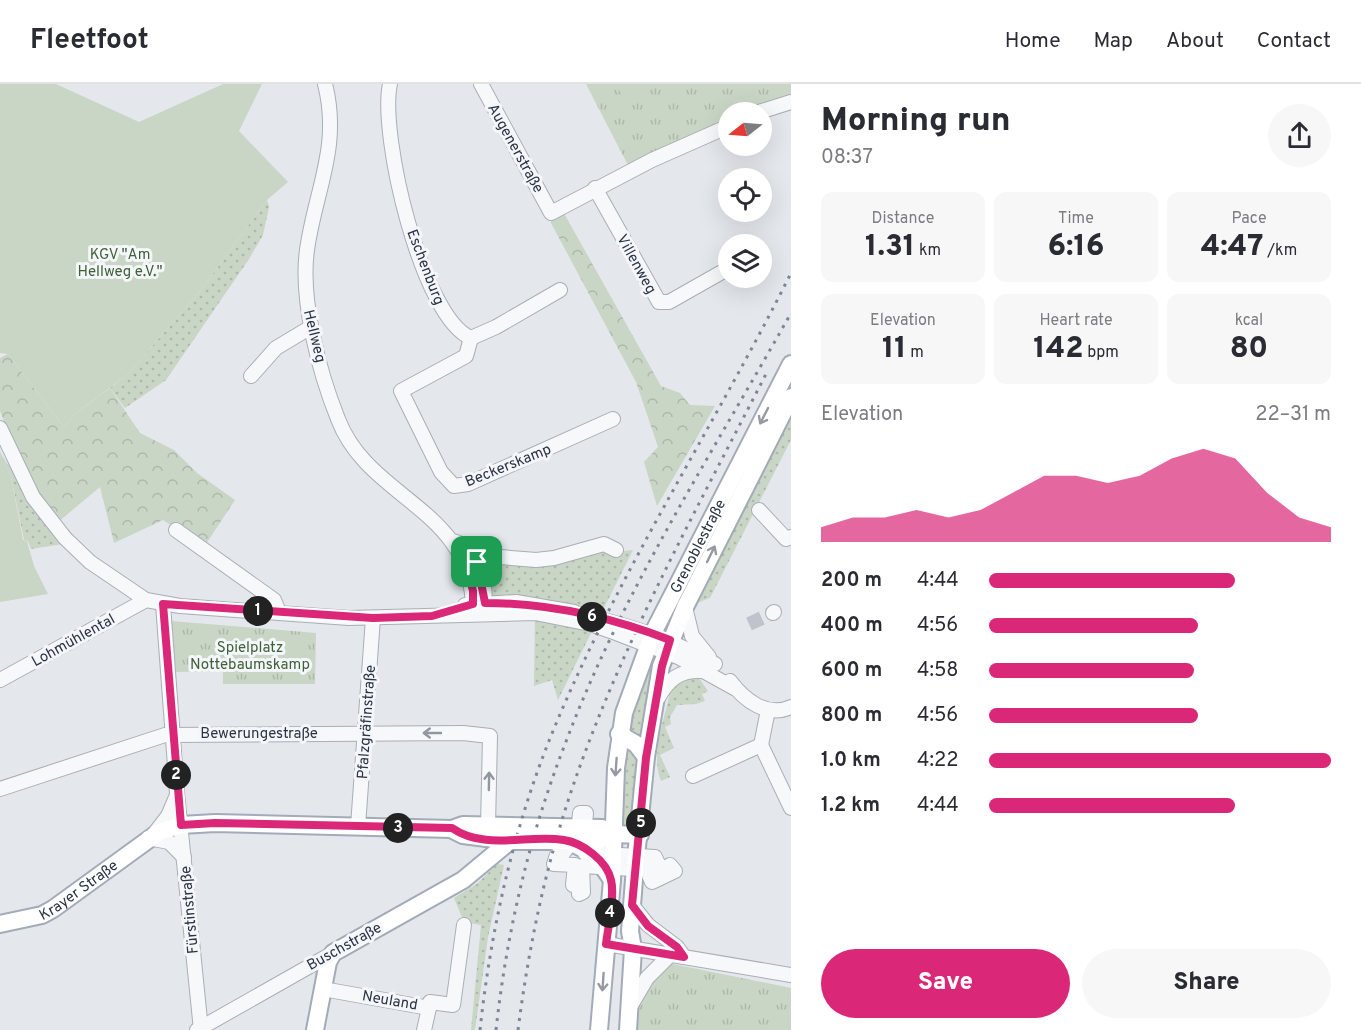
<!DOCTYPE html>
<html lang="en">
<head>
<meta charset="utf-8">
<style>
  :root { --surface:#fff; --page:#f7f7f7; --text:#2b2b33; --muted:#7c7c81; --line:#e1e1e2; --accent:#db2777 }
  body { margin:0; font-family:Overpass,sans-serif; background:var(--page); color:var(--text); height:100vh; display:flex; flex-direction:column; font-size:22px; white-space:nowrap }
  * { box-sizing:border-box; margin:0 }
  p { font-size:20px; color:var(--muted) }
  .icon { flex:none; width:33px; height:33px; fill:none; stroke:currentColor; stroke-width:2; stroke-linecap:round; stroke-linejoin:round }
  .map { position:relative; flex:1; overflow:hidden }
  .panel { display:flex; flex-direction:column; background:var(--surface); width:570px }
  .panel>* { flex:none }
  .needle { width:39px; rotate:253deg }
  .tools { position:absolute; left:718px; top:18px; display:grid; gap:12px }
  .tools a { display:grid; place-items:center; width:54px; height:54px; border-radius:50%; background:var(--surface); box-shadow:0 6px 24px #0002; font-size:30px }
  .pin { position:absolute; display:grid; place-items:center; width:51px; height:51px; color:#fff; margin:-26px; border-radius:12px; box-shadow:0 3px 9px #0006 }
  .km { position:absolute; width:30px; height:30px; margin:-15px; border-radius:50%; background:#222; color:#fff; font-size:16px; line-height:30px; text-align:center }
  .round { display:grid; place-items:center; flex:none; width:63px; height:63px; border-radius:32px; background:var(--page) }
  .head { display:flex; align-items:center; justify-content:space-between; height:102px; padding:0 30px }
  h1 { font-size:33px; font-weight:800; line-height:45px }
  .stats { display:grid; grid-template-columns:repeat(3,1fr); gap:9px; height:102px; padding:6px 30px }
  .stats div { display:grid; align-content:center; border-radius:12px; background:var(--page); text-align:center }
  .stats b { font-size:30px; font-weight:800 }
  .stats small { font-size:16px; font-weight:400 }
  .stats p { font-size:16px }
  .chart { height:168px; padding:12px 30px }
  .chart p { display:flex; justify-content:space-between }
  .chart svg { width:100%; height:108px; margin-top:6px; fill:var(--accent); opacity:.7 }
  .cta { display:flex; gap:12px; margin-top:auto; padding:12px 30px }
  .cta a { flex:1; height:69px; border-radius:36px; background:var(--accent); color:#fff; font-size:24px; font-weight:800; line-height:69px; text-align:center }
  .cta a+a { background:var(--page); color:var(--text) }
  ul { padding:0 30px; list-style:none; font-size:20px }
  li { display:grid; grid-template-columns:96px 72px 1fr; align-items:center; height:45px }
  li i { height:15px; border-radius:8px; background:var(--accent) }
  header { display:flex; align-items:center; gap:36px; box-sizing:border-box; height:84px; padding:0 30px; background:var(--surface); border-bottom:2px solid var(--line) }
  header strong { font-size:28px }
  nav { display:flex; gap:33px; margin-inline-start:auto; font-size:21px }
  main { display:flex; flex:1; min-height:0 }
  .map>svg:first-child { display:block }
  .grass { fill:url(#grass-dots) }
  .forest { fill:url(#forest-crowns) }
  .park { fill:url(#park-tufts) }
  .garden { fill:#c9d6c5 }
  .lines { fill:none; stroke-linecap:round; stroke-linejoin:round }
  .minor-tunnel { stroke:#bfc3cb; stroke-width:14; stroke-dasharray:14 7; stroke-linecap:butt }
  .minor-casing { stroke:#a9aeb7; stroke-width:16 }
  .major-casing { stroke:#a3abb8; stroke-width:20 }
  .minor { stroke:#f7f8fa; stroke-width:14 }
  .major { stroke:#fff; stroke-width:16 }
  .rail { stroke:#7d8696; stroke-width:3; stroke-dasharray:3 6; stroke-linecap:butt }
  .oneway { stroke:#959aa2 }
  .oneway2 { stroke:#9196a0 }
  .route-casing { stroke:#fff; stroke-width:12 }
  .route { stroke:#db2777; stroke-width:8 }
  .labels { text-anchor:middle; stroke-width:6; stroke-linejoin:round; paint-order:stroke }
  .street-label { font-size:15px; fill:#2b3445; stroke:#f4f6f9 }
  .park-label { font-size:15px; fill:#3f6138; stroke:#f4f6f9 }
</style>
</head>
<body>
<header>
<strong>Fleetfoot</strong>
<nav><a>Home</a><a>Map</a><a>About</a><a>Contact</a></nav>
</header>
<main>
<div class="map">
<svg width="791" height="946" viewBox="0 0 791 946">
  <defs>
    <pattern id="grass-dots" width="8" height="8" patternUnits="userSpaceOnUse" patternTransform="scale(1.5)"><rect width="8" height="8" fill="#c9d6c5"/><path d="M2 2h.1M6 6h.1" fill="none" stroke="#adb8ab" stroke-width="1.8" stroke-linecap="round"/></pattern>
    <pattern id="forest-crowns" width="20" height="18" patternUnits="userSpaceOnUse" patternTransform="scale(1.5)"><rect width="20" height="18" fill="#c9d6c5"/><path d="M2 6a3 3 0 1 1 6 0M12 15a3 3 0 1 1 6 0" fill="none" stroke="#adb8ab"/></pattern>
    <pattern id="park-tufts" width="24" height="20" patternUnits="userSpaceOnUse" patternTransform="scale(1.5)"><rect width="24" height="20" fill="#c9d6c5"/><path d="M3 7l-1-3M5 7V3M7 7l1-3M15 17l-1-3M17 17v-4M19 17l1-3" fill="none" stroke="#adb8ab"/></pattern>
  </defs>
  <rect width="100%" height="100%" fill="#e4e7ec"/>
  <g class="grass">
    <path d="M267,116L269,123L263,151L249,175L166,296L125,324L110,304L127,291L201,206Z"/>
    <path d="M791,314V356L710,514L686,523Z"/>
    <path d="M2,372L63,460L31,465L28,457L24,456L11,393Z"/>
    <path d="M603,461L614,468L633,466L595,542L484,528V474L514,476Z"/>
    <path d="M535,530L594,543L558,616L552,596L534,602Z"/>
    <path d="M646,583L654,585L638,675L634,732L625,743L618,740C623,683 628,639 646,583Z"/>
    <path d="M690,591L699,594L708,607L702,610L705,617L696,620L677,621L670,633L671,640L665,643L674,664L660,671L670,693L661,697C650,671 665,634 670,608L675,599Z"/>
    <path d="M497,780L504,781L488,853L475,946H471L481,841L464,838L454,814L478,799Z"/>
  </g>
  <g class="forest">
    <path d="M561,124L661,302L680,309L690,321L715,322L657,422L644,378L658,363L636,298L551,139V129Z"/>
    <path d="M8,270L64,343L76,329L110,304L140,349L174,366L197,389L235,416L204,463L163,436L114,459L100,403L57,439L22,384L0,327V274Z"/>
  </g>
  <g class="park">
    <path d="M586,0H791V18L758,28H729V41L631,87Z"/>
    <path d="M171,537L316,549L315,600H223V587L176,588Z"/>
    <path d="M668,879L791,904V946H630C629,919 651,897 668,879Z"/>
  </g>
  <g class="garden">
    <path d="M0,0H56L139,38L223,0H262L239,47L288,98L267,116L201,206L127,291L76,329L64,343L8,270L0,269Z"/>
    <path d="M616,0H650L623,14Z"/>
    <path d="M0,367L11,393L23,456L27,457L34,482L48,510L0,518Z"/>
    <path d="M238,558H267V584L238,583Z"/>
  </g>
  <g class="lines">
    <path class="minor-tunnel" d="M749,540L773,529"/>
    <defs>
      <g id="minor">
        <path d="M325,0C341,63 315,107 307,166C300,215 319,288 338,335C369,417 475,424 473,529"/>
        <path d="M390,0C379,50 422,234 471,254L496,243L560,206"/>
        <path d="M481,0L551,129L652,76L729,42"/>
        <path d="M759,28L791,18"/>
        <path d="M595,104L659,218H669L729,184"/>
        <path d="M471,254L466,272L401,307L441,388L454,402L468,400L613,335"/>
        <path d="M251,292L276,264L311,243"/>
        <path d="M0,344L33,413L65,454L90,478L146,516L180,522L349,534L535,529L590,540L616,549L678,573L734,604"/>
        <path d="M759,426L786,455L791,453"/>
        <path d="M176,446L274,516L279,528"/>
        <path d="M453,457C478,463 489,503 483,526"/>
        <path d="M467,484L488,472L536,476L554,474L604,460L616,466"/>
        <path d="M163,520L177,709L201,946"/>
        <path d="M465,521L516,518L574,528"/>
        <path d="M685,523L692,552L709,573"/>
        <path d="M773,529L774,528"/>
        <path d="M592,533C636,544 675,557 715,580"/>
        <path d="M0,596L146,516"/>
        <path d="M730,597C744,616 767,634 791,623"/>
        <path d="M658,614C668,596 679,586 701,587"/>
        <path d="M761,661L791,724"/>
        <path d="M693,692L761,661L768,626"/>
        <path d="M0,705L165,651L463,649L490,652L488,742L482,747"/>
        <path d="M580,729H586L583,765L585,769L655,773L661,786L670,781L675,787L652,798L649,791L650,786L582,782L583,808L579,810L578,801H573L575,781L554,780L557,771H562L578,749Z"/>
        <path d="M358,742L373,534"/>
        <path d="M154,750L168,732L177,711"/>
        <path d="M148,754L169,758L184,773"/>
        <path d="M632,821L648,841L677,863L684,873"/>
        <path d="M606,860L791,891"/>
        <path d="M323,905L429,924L430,918L453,921L464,841"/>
        <path d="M630,923L647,894L670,871"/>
        <path d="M197,946L333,869"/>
        <path d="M424,946L429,924"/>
      </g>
      <g id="major">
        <path d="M619,650L636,660L646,673"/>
        <path d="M453,746L463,751L510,757H598L614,750"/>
        <path d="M572,759L594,770L612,796"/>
        <path id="s1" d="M0,840L42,831L53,825L159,748L181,741L215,739L452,745L463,741L602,744L614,750L640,751"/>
        <path d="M315,946L328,878L333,869L463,796L510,757"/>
        <path id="s2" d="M599,946L612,796L616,684L624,629L653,549L791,280"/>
        <path d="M628,946L633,865L630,847L635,783L646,673L661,582L685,523L791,313"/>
      </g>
    </defs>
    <use href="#minor" class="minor-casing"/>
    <use href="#major" class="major-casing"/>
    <use href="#minor" class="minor"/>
    <use href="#major" class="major"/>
    <g class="rail">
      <path d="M480,946C491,844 514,742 553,647C619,487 714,343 791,189"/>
      <path d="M496,946C507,846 530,749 567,655C624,505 713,368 791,229"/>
      <path d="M518,946C528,869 543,794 567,720C616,569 695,429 767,288"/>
    </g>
  </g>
  <defs><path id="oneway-shaft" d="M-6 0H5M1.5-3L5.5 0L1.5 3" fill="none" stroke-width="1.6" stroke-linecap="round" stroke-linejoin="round" transform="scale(1.5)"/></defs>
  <g class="oneway">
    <use href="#oneway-shaft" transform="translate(764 332) rotate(117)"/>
    <use href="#oneway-shaft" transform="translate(711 470) rotate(-64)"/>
    <use href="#oneway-shaft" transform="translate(616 683) rotate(94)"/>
    <use href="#oneway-shaft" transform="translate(603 898) rotate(94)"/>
  </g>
  <g class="oneway2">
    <use href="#oneway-shaft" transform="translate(432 649) rotate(-180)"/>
    <use href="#oneway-shaft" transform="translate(489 697) rotate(-89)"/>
  </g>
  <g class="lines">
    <defs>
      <path id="route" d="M477,478L485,519C548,519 610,533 670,556L662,582L646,674L632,821L648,842L677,863L684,873L606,860C608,844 615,811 611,796C607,777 583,759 564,756C528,750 485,767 452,744L215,739L181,741L163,520L373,534L432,532L473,520V507L467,484Z"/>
    </defs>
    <use href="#route" class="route-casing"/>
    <use href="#route" class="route"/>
  </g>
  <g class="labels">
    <g class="street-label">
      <text transform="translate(516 64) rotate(61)" y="5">Augenerstraße</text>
      <text transform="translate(637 180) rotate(61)" y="5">Villenweg</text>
      <text transform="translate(426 183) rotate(69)" y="5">Eschenburg</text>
      <text transform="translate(315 252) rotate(76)" y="5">Hellweg</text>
      <text transform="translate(508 381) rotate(-22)" y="5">Beckerskamp</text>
      <text dy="5" stroke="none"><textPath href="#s2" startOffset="501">Grenoblestraße</textPath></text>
      <text transform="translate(73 556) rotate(-29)" y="5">Lohmühlental</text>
      <text transform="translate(366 638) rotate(-86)" y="5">Pfalzgräfinstraße</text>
      <text x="259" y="654">Bewerungestraße</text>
      <text dy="5" stroke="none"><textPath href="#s1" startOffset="87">Krayer Straße</textPath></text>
      <text transform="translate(189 826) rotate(-95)" y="5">Fürstinstraße</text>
      <text transform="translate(344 862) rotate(-29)" y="5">Buschstraße</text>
      <text transform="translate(390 916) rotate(10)" y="5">Neuland</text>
    </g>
    <g class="park-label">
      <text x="120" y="175">KGV "Am<tspan x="120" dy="17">Hellweg e.V."</tspan></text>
      <text x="250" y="568">Spielplatz<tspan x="250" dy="17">Nottebaumskamp</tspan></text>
    </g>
  </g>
</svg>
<div class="tools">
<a><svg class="needle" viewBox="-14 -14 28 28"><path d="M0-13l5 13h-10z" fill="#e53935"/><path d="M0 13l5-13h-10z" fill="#7c7c81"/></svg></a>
<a><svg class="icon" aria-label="locate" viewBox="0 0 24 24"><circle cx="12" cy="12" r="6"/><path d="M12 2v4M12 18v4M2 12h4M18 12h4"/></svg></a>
<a><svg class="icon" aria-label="layers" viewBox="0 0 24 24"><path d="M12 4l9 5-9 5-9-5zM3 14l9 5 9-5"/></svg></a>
</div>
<div class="pin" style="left:477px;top:478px;background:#1e9e55"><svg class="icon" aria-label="arrive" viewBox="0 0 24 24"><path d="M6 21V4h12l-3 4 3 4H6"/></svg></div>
<b class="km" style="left:258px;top:527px">1</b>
<b class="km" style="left:176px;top:691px">2</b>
<b class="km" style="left:398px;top:744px">3</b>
<b class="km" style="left:610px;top:829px">4</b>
<b class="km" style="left:641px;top:739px">5</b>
<b class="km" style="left:592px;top:533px">6</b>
</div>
<section class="panel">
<div class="head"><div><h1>Morning run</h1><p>08:37</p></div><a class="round"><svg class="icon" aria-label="share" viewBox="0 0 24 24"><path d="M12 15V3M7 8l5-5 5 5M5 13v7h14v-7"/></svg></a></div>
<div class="stats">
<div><p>Distance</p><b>1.31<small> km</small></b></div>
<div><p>Time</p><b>6:16</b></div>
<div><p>Pace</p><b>4:47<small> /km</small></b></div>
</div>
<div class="stats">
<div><p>Elevation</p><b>11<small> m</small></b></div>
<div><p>Heart rate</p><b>142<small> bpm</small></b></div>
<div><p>kcal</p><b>80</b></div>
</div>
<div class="chart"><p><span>Elevation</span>22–31 m</p>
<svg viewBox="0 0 160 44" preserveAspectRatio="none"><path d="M0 44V38L10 34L20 34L30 31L40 34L50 31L60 24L70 17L80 17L90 20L100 17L110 10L120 6L130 10L140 24L150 34L160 38V44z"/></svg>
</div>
<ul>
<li><b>200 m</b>4:44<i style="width:72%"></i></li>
<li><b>400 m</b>4:56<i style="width:61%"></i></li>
<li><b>600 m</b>4:58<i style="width:60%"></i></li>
<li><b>800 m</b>4:56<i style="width:61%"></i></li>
<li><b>1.0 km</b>4:22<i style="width:100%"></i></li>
<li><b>1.2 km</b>4:44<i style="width:72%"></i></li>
</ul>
<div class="cta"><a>Save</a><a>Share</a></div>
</section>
</main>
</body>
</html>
